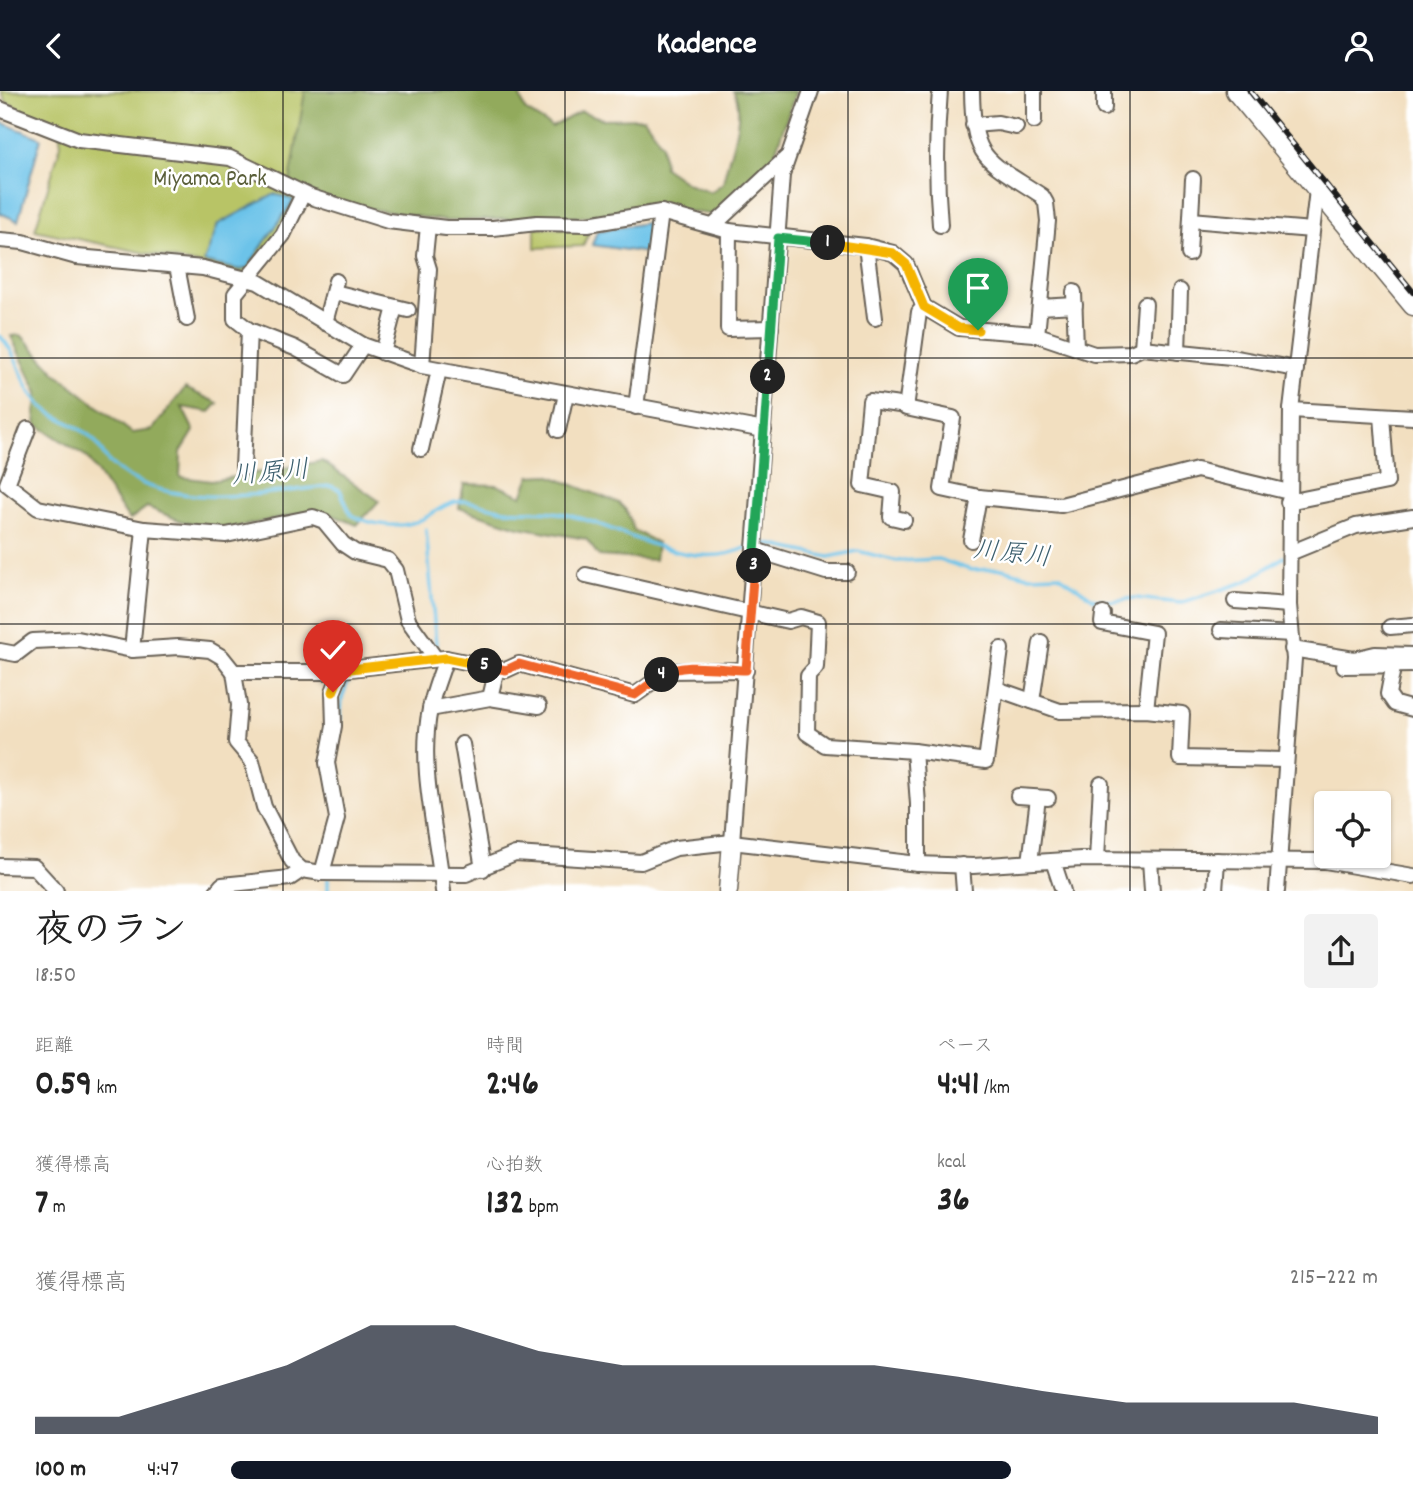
<!DOCTYPE html>
<html lang="ja">
<head>
<meta charset="utf-8">
<style>
  :root { --surface:#fff; --page:#f2f2f2; --text:#222; --muted:#767676; --accent:#111827 }
  body { margin:0; font-family:Dekko,"Klee One",sans-serif; background:var(--page); color:var(--text); height:100vh; display:flex; flex-direction:column; font-size:26px; white-space:nowrap }
  * { box-sizing:border-box; margin:0 }
  p { font-size:23px; color:var(--muted) }
  .icon { flex:none; width:38px; height:38px; fill:none; stroke:currentColor; stroke-width:2; stroke-linecap:round; stroke-linejoin:round }
  .map { position:relative; height:800px; overflow:hidden }
  .side { display:flex; flex-direction:column; background:var(--surface); flex:1 }
  .side>* { flex:none }
  .fabs { position:absolute; left:1314px; top:700px; display:grid; gap:14px }
  .fabs a { display:grid; place-items:center; width:77px; height:77px; border-radius:7px; background:var(--surface); box-shadow:0 2px 5px #0004; font-size:35px }
  .pin { position:absolute; display:grid; place-items:center; width:60px; height:60px; color:#fff; margin:-72px -30px; border-radius:50% 50% 50% 0; rotate:-45deg; box-shadow:0 0 7px #0007 }
  .pin .icon { rotate:45deg }
  .km { position:absolute; width:35px; height:35px; margin:-18px; border-radius:50%; background:#222; color:#fff; font-size:19px; line-height:35px; text-align:center }
  .round { display:grid; place-items:center; flex:none; width:74px; height:74px; border-radius:7px; background:var(--page) }
  .head { display:flex; align-items:center; justify-content:space-between; height:119px; padding:0 35px }
  h1 { font-size:38px; font-weight:700; line-height:52px }
  .figures { display:grid; grid-template-columns:repeat(3,1fr); gap:10px; height:119px; padding:7px 35px }
  .figures div { display:grid; align-content:center }
  .figures b { font-size:35px; font-weight:700 }
  .figures small { font-size:19px; font-weight:400 }
  .figures p { font-size:19px }
  .chart { height:196px; padding:14px 35px }
  .chart p { display:flex; justify-content:space-between }
  .chart svg { width:100%; height:126px; margin-top:7px; fill:var(--accent); opacity:.7 }
  ul { padding:0 35px; list-style:none; font-size:23px }
  li { display:grid; grid-template-columns:112px 84px 1fr; align-items:center; height:52px }
  li i { height:18px; border-radius:9px; background:var(--accent) }
  header { display:flex; justify-content:space-between; align-items:center; height:91px; padding:0 35px; background:var(--accent); color:#fff; font-size:32px; font-weight:700 }
  .map>svg:first-child { display:block }
  .green { fill:#b8c466; stroke:#6a7041; stroke-width:2 }
  .forest { fill:#92aa5b; stroke:#57633c; stroke-width:2 }
  .water { fill:#6cc3e9; stroke:#447082; stroke-width:2 }
  .lines { fill:none; stroke-linecap:round; stroke-linejoin:round }
  .stream { stroke:#6cc3e9; stroke-width:3.5 }
  .minor-casing { stroke:#676055; stroke-width:18 }
  .tertiary-casing { stroke:#676055; stroke-width:21 }
  .minor { stroke:#fff; stroke-width:14 }
  .tertiary { stroke:#fff; stroke-width:18 }
  .rail-casing { stroke:#1c1c1c; stroke-width:6 }
  .rail { stroke:#fff; stroke-width:3.5; stroke-dasharray:10; stroke-linecap:butt }
  .split-1-casing { stroke:#fff; stroke-width:14 }
  .split-2-casing { stroke:#fff; stroke-width:14 }
  .split-3-casing { stroke:#fff; stroke-width:14 }
  .split-4-casing { stroke:#fff; stroke-width:14 }
  .split-5-casing { stroke:#fff; stroke-width:14 }
  .split-6-casing { stroke:#fff; stroke-width:14 }
  .split-1 { stroke:#f5b400; stroke-width:9 }
  .split-2 { stroke:#22a559; stroke-width:9 }
  .split-3 { stroke:#22a559; stroke-width:9 }
  .split-4 { stroke:#f0652b; stroke-width:9 }
  .split-5 { stroke:#f0652b; stroke-width:9 }
  .split-6 { stroke:#f5b400; stroke-width:9 }
  .grid { fill:none; stroke:#1c1c1c; stroke-width:2; stroke-opacity:0.55 }
  .labels { text-anchor:middle; stroke-width:5; stroke-linejoin:round; paint-order:stroke }
  .park-label { font-size:24px; fill:#5a5f3a; stroke:#fff }
  .water-label { font-size:26px; font-style:italic; fill:#3c5f6e; stroke:#fff }
</style>
</head>
<body>
<header><svg class="icon" aria-label="back" viewBox="0 0 24 24"><path d="M15 5l-7 7 7 7"/></svg>Kadence<svg class="icon" aria-label="person" viewBox="0 0 24 24"><circle cx="12" cy="8" r="4"/><path d="M4 21q1-7 8-7t8 7"/></svg></header>
<div class="map">
<svg width="1413" height="800" viewBox="0 0 1413 800">
  <rect width="100%" height="100%" fill="#fff"/>
  <filter id="ink" filterUnits="userSpaceOnUse"><feTurbulence type="fractalNoise" baseFrequency=".0143" numOctaves="2"/><feDisplacementMap in="SourceGraphic" scale="14" xChannelSelector="R" yChannelSelector="G"/><feConvolveMatrix kernelMatrix="1 2 1 2 8 2 1 2 1" color-interpolation-filters="sRGB"/></filter>
  <filter id="wash" filterUnits="userSpaceOnUse"><feTurbulence type="fractalNoise" baseFrequency=".00686" numOctaves="4" result="noise"/><feDisplacementMap in="SourceGraphic" scale="28" xChannelSelector="R" yChannelSelector="G"/><feGaussianBlur stdDeviation="1.57" result="paint"/><feColorMatrix in="noise" values="0 0 0 0 0 0 0 0 0 0 0 0 0 0 0 0 0 1.4 0 .05"/><feComposite in="paint" operator="in"/></filter>
  <g filter="url(#wash)">
    <rect width="100%" height="100%" fill="#f2dfc0"/>
    <g class="green">
      <path d="M1,0H312L297,104L280,141L245,183L35,139L61,53L59,39L6,11Z"/>
      <path d="M535,136L590,139L583,155L535,157Z"/>
    </g>
    <g class="forest">
      <path d="M305,0H518L525,19L552,36L581,20L603,28L644,27L662,53L664,76L687,92L711,101L723,92C727,67 748,21 733,0H796L773,68L715,124L663,117L579,126L446,130L352,115L289,97Z"/>
      <path d="M21,244L56,282L132,342L152,339L185,297L218,312L210,321L182,316L194,340L181,361L180,386L211,390L322,370L379,410L357,434L325,421L304,422L217,440L181,430L147,416L129,429L87,366L37,334L35,322L38,302L11,245Z"/>
      <path d="M548,384L619,412L626,419L634,439L657,452L655,469L599,465L586,448L519,436L459,417L464,393L497,394L522,405L530,385Z"/>
    </g>
    <g class="water">
      <path d="M0,31L41,47L18,130L0,122Z"/>
      <path d="M275,103L294,109L247,177L241,179L204,171L218,133Z"/>
      <path d="M652,131L648,162L592,154L597,140Z"/>
    </g>
    <g class="lines">
      <g class="stream">
        <path d="M0,245C17,262 20,286 33,305C48,327 77,331 94,349C100,355 103,365 109,371C162,423 265,402 331,395L340,399L351,424C371,434 402,439 423,428C436,421 446,411 462,410C475,410 490,417 504,419C520,421 536,419 552,421C616,429 684,486 748,456"/>
        <path d="M426,438L436,554"/>
        <path d="M764,452L829,466L858,460L897,470L938,468L971,479L1002,478L1028,485L1059,484L1094,508L1112,510L1135,507L1180,512L1245,491L1284,466"/>
        <path d="M340,633L342,607L348,590"/>
        <path d="M328,800V788"/>
      </g>
    </g>
  </g>
  <g filter="url(#ink)">
    <g class="lines">
      <defs>
        <g id="minor">
          <path d="M940,0C936,45 936,88 940,134"/>
          <path d="M972,0C973,71 986,68 1042,105L1046,112L1048,130L1037,244"/>
          <path d="M1034,0V30"/>
          <path d="M1104,0V17"/>
          <path d="M0,18L79,49L230,67L311,106L388,130L446,137H493L537,132L588,133L661,121L729,140L866,155L893,162L906,173L924,216L959,237L1035,243L1094,263L1131,262L1142,257L1231,266L1296,278"/>
          <path d="M973,34L998,32L1016,36"/>
          <path d="M303,103L283,144L235,203V228L249,239L295,257L343,284L363,254"/>
          <path d="M1191,129L1312,139"/>
          <path d="M713,135L786,67"/>
          <path d="M729,140L728,238L771,237"/>
          <path d="M0,149L23,151L77,166L203,177L258,191L363,254L422,275L764,339"/>
          <path d="M866,155L875,227"/>
          <path d="M1189,163L1193,88"/>
          <path d="M177,175L187,228"/>
          <path d="M334,201L408,219"/>
          <path d="M1074,201L1076,257"/>
          <path d="M924,216L919,221L906,317L953,327L942,398L979,406L1061,414L1197,379L1289,401"/>
          <path d="M1040,216L1075,214"/>
          <path d="M325,232L336,190"/>
          <path d="M1142,257L1145,213"/>
          <path d="M1178,261L1180,200"/>
          <path d="M383,262L395,216"/>
          <path d="M422,275L429,178L425,165L428,135"/>
          <path d="M636,316L661,121"/>
          <path d="M1291,319L1413,326"/>
          <path d="M28,338L7,393L38,417L144,438L226,444L313,426L324,430L343,453L355,461L388,469L396,479L408,529L436,568"/>
          <path d="M558,339L566,303"/>
          <path d="M421,358L439,279"/>
          <path d="M243,377L249,239"/>
          <path d="M1288,411L1387,391L1382,325"/>
          <path d="M904,429L891,426L893,401L862,394L870,310L907,315"/>
          <path d="M971,449L979,406"/>
          <path d="M755,459L826,481H847"/>
          <path d="M1290,462L1356,435L1413,426"/>
          <path d="M586,484L788,530L801,526L818,531L816,576L808,585L807,642L825,654L914,660L986,670L1001,558"/>
          <path d="M1235,510L1289,514"/>
          <path d="M1103,523L1102,532L1154,542L1146,619"/>
          <path d="M1390,536L1413,534"/>
          <path d="M1221,539L1291,543"/>
          <path d="M1292,558L1354,568L1375,563L1413,564"/>
          <path d="M132,559L144,438"/>
          <path d="M0,560L16,563L33,550L78,548L132,559L178,556L210,559L222,566L234,581H324L446,567L506,579L519,573L635,604L669,580L746,579"/>
          <path d="M1394,572L1388,603L1395,613L1413,618"/>
          <path d="M1344,575L1413,574"/>
          <path d="M234,581L239,614L236,651L252,670L264,716L292,770L302,779L322,782L466,783L515,763L641,771L676,757L732,751L918,773L973,775L1081,768L1325,770L1413,785"/>
          <path d="M997,598L1060,620L1146,619L1182,623L1180,667L1285,669"/>
          <path d="M490,607L497,577"/>
          <path d="M1032,610L1041,551"/>
          <path d="M430,618L490,607L539,615"/>
          <path d="M462,653L483,778"/>
          <path d="M914,660L918,713V773"/>
          <path d="M1018,705L1048,707"/>
          <path d="M732,751L782,84L811,0"/>
          <path d="M1097,768L1101,693"/>
          <path d="M1150,769L1152,800"/>
          <path d="M1053,770L1063,800"/>
          <path d="M1030,771L1038,707"/>
          <path d="M962,774L964,800"/>
          <path d="M0,775L34,776L56,800"/>
          <path d="M322,782L337,727L327,672L334,635L333,601L342,579"/>
          <path d="M217,800L222,794L290,787L302,779"/>
          <path d="M443,800C437,740 418,678 430,618C433,601 441,583 446,567"/>
          <path d="M1215,800L1217,769"/>
          <path d="M1277,800L1294,568L1289,514L1291,319L1317,99"/>
        </g>
        <g id="tertiary">
          <path d="M1235,0L1413,215"/>
          <path d="M728,800L732,751"/>
        </g>
      </defs>
      <use href="#minor" class="minor-casing"/>
      <use href="#tertiary" class="tertiary-casing"/>
      <use href="#minor" class="minor"/>
      <use href="#tertiary" class="tertiary"/>
      <defs>
        <path id="rail" d="M1250,0L1413,201"/>
      </defs>
      <use href="#rail" class="rail-casing"/>
      <use href="#rail" class="rail"/>
    </g>
  </g>
  <g class="lines" filter="url(#ink)">
    <defs>
      <path id="split-1" d="M828,152L893,162L906,173L924,216L959,237L978,239"/>
      <path id="split-2" d="M768,286L778,147L828,152"/>
      <path id="split-3" d="M754,475L768,286"/>
      <path id="split-4" d="M662,584C682,570 722,579 746,579L754,475"/>
      <path id="split-5" d="M485,575L506,579L519,573L635,604L662,584"/>
      <path id="split-6" d="M333,601L342,579L446,567L485,575"/>
    </defs>
    <use href="#split-1" class="split-1-casing"/>
    <use href="#split-2" class="split-2-casing"/>
    <use href="#split-3" class="split-3-casing"/>
    <use href="#split-4" class="split-4-casing"/>
    <use href="#split-5" class="split-5-casing"/>
    <use href="#split-6" class="split-6-casing"/>
    <use href="#split-1" class="split-1"/>
    <use href="#split-2" class="split-2"/>
    <use href="#split-3" class="split-3"/>
    <use href="#split-4" class="split-4"/>
    <use href="#split-5" class="split-5"/>
    <use href="#split-6" class="split-6"/>
  </g>
  <path class="grid" d="M283,0V800M565,0V800M848,0V800M1130,0V800M0,267H1413M0,533H1413"/>
  <g class="labels">
    <g class="park-label">
      <text x="210" y="94">Miyama Park</text>
    </g>
    <g class="water-label">
      <text transform="translate(270 380) rotate(-5)" y="9">川原川</text>
      <text transform="translate(1012 461) rotate(6)" y="9">川原川</text>
    </g>
  </g>
</svg>
<div class="fabs">
<a><svg class="icon" aria-label="locate" viewBox="0 0 24 24"><circle cx="12" cy="12" r="6"/><path d="M12 2v4M12 18v4M2 12h4M18 12h4"/></svg></a>
</div>
<div class="pin" style="left:978px;top:239px;background:#1e9e55"><svg class="icon" aria-label="arrive" viewBox="0 0 24 24"><path d="M6 21V4h12l-3 4 3 4H6"/></svg></div>
<div class="pin" style="left:333px;top:601px;background:#d93025"><svg class="icon" aria-label="check" viewBox="0 0 24 24"><path d="M5 12l5 5 9-10"/></svg></div>
<b class="km" style="left:828px;top:152px">1</b>
<b class="km" style="left:768px;top:286px">2</b>
<b class="km" style="left:754px;top:475px">3</b>
<b class="km" style="left:662px;top:584px">4</b>
<b class="km" style="left:485px;top:575px">5</b>
</div>
<section class="side">
<div class="head"><div><h1>夜のラン</h1><p>18:50</p></div><a class="round"><svg class="icon" aria-label="share" viewBox="0 0 24 24"><path d="M12 15V3M7 8l5-5 5 5M5 13v7h14v-7"/></svg></a></div>
<div class="figures">
<div><p>距離</p><b>0.59<small> km</small></b></div>
<div><p>時間</p><b>2:46</b></div>
<div><p>ペース</p><b>4:41<small> /km</small></b></div>
</div>
<div class="figures">
<div><p>獲得標高</p><b>7<small> m</small></b></div>
<div><p>心拍数</p><b>132<small> bpm</small></b></div>
<div><p>kcal</p><b>36</b></div>
</div>
<div class="chart"><p><span>獲得標高</span>215–222 m</p>
<svg viewBox="0 0 160 44" preserveAspectRatio="none"><path d="M0 44V38L10 38L20 29L30 20L40 6L50 6L60 15L70 20L80 20L90 20L100 20L110 24L120 29L130 33L140 33L150 33L160 38V44z"/></svg>
</div>
<ul>
<li><b>100 m</b>4:47<i style="width:68%"></i></li>
</ul>
</section>
</body>
</html>
